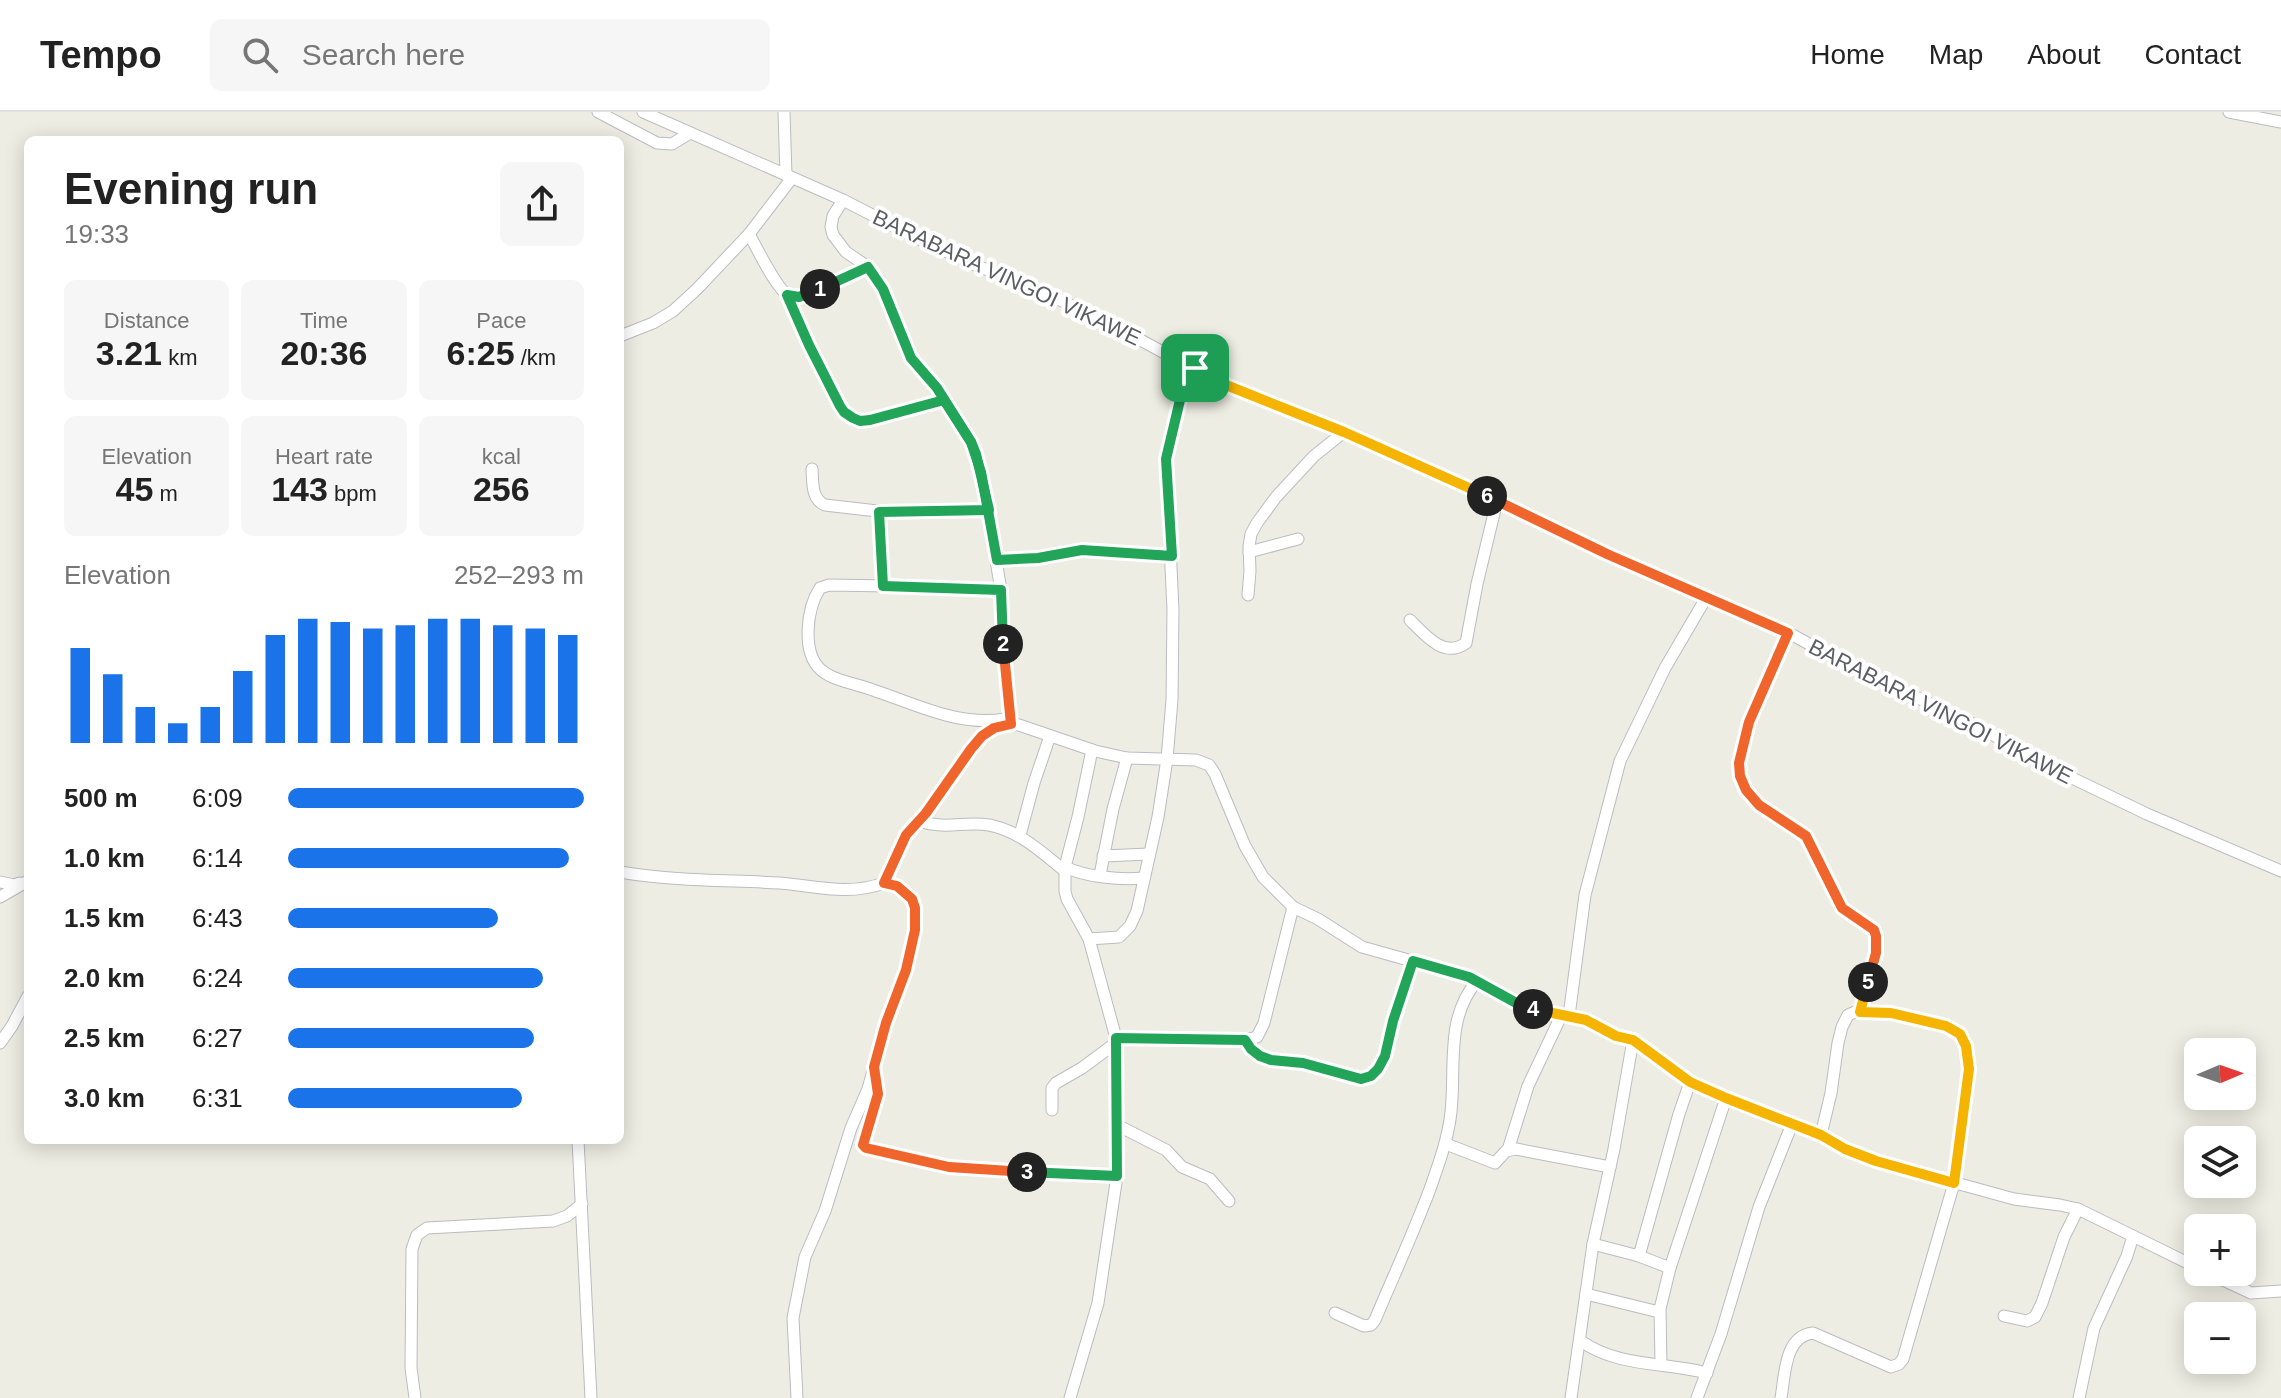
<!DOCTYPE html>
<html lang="en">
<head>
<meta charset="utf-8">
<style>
  :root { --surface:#fff; --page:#f6f6f6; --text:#222; --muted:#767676; --line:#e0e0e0; --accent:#1a73e8 }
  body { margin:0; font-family:Helvetica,sans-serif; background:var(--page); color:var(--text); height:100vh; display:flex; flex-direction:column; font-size:30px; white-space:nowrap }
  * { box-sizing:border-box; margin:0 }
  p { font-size:26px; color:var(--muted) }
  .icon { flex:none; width:44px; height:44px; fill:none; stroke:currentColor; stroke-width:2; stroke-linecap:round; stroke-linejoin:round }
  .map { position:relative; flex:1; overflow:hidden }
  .sheet { position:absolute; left:24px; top:24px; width:600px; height:1008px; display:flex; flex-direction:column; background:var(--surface); border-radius:12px; box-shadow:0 4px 20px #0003 }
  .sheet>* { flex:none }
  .needle { width:52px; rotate:88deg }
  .buttons { position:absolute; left:2184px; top:926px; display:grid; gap:16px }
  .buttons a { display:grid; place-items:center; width:72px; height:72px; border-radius:12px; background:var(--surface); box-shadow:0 4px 20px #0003; font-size:40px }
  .pin { position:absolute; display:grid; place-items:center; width:68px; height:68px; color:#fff; margin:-34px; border-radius:16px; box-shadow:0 4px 12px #0006 }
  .km { position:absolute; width:40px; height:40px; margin:-20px; border-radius:50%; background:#222; color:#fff; font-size:22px; line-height:40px; text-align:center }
  .round { display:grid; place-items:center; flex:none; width:84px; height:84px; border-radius:12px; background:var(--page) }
  .headline { display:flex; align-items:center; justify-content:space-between; height:136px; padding:0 40px }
  h1 { font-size:44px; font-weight:700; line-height:60px }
  .stats { display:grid; grid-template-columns:repeat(3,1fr); gap:12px; height:136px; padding:8px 40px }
  .stats div { display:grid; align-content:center; border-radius:12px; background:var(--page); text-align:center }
  .stats b { font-size:34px; font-weight:700 }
  .stats small { font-size:22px; font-weight:400 }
  .stats p { font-size:22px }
  .chart { height:224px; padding:16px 40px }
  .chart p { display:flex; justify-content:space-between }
  .chart svg { width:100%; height:144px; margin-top:8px; stroke:var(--accent); stroke-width:6 }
  ul { padding:0 40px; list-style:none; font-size:26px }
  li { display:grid; grid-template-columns:128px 96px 1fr; align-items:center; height:60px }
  li i { height:20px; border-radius:10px; background:var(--accent) }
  header { display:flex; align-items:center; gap:48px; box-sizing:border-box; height:112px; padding:0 40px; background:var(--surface); border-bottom:2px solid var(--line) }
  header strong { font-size:38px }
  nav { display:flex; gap:44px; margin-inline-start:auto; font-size:28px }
  .search { width:560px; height:72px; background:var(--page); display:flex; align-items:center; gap:20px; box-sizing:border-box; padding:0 28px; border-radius:12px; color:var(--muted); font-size:30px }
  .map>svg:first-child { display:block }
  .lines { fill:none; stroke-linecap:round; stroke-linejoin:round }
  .minor-casing { stroke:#bbbcc2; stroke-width:13 }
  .minor { stroke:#fff; stroke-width:11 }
  .split-1-casing { stroke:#fff; stroke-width:16 }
  .split-2-casing { stroke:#fff; stroke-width:16 }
  .split-3-casing { stroke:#fff; stroke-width:16 }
  .split-4-casing { stroke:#fff; stroke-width:16 }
  .split-5-casing { stroke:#fff; stroke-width:16 }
  .split-6-casing { stroke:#fff; stroke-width:16 }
  .split-7-casing { stroke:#fff; stroke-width:16 }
  .split-1 { stroke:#22a559; stroke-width:10 }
  .split-2 { stroke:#22a559; stroke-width:10 }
  .split-3 { stroke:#f0652b; stroke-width:10 }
  .split-4 { stroke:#22a559; stroke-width:10 }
  .split-5 { stroke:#f5b400; stroke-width:10 }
  .split-6 { stroke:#f0652b; stroke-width:10 }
  .split-7 { stroke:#f5b400; stroke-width:10 }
  .labels { text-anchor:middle; stroke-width:8; stroke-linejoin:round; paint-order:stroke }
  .street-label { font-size:22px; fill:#5b5e64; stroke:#fff }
</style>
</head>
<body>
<header>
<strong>Tempo</strong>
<div class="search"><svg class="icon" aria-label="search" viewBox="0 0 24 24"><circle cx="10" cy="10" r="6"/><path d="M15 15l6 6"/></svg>Search here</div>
<nav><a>Home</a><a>Map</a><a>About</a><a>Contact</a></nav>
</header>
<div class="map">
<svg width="2281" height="1286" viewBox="0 0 2281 1286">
  <rect width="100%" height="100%" fill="#eeede3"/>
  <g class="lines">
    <defs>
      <g id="minor">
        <path d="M598,0L657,31L672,32L690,21"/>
        <path d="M643,0L843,88L915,125L973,152L1058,187L1135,225L1216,269L1344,320L1428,356L1607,442L1789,521L1838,548L1975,613L2068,664L2147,702L2281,759"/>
        <path d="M784,0L786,63"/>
        <path d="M2229,0L2281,10"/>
        <path d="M843,88L833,104L831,115L833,123L846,140L868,155L879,168L911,246L937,276L971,330L981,360L1001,478L1005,562L1011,612"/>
        <path d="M749,122C756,134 778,181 791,185C802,188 855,162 868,155"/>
        <path d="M787,183L809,233L840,294L844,300L853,306L860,309L870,308L944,288"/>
        <path d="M620,224L653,211L673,199L697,177L749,122L792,66"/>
        <path d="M812,357C813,370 811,387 825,393L886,400L989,398"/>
        <path d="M879,400L883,474"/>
        <path d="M1249,440L1298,427"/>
        <path d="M997,448L1038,446L1064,440L1082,438L1172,444"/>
        <path d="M1001,478L951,475L829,473L820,476C807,496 801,540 821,558C834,569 857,572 873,578C915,592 959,615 1005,607"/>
        <path d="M1248,483L1250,459L1249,434L1251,422L1257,411L1276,385L1314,344L1344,320"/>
        <path d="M1410,508C1425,523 1444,547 1466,531L1477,472L1497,389"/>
        <path d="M1788,521L1749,610L1739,651L1740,664L1746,678L1759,693L1806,724L1842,796L1874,818L1876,824V841L1860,900"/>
        <path d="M919,709C945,718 964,709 989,713C1020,719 1041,740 1065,759"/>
        <path d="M1020,723L1034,671L1050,624"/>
        <path d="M1103,744L1149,742"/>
        <path d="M1065,755C1085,765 1121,768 1143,766"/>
        <path d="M620,760C673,769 726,768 780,771C816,774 848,784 884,771L906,723L926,701L982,624L994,616L1011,612L1019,613L1095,639L1127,646L1196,648L1209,653L1215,662L1245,734L1263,765L1293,795L1318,807L1362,835L1469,865L1520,893L1539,899L1557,901L1586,908L1616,924L1633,928L1690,970L1740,993L1821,1023L1845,1037L1876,1049L2014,1087L2060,1093L2078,1097L2198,1156"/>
        <path d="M1100,763L1113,697L1127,646"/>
        <path d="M0,770L14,773L20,771"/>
        <path d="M0,785L26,770"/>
        <path d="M1089,827L1119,825L1130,814L1137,799L1158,705L1167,647L1172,588L1173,498L1166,347L1180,288L1195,256"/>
        <path d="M1569,904L1585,783L1620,649L1665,556L1706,486"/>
        <path d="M1116,926L1245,928L1257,925L1264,911L1293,795"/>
        <path d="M1245,928L1251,937L1260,944L1271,948L1303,951L1361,967L1371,964L1378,957L1385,944L1399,889L1413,849"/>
        <path d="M0,931L12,914L28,884"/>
        <path d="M875,960L878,982L863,1030L866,1036L949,1055L1117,1064"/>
        <path d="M1052,998V976L1056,971L1082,956L1117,930"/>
        <path d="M1117,1013L1166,1038L1182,1055L1210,1067L1229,1089"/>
        <path d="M578,1028L591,1286"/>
        <path d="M1446,1032L1495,1051L1506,1039L1516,1037L1610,1055"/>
        <path d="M1508,1038L1528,974L1562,902"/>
        <path d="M1593,1132L1639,1144L1670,1156"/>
        <path d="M1639,1144L1679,1002L1690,970"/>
        <path d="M2206,1160L2251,1181L2281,1179"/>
        <path d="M1586,1182L1659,1200"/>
        <path d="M1335,1201L1364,1214L1371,1213L1375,1208C1393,1165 1413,1122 1430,1077C1439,1051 1448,1027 1451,1000C1456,955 1445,906 1477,869"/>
        <path d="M2004,1204L2027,1209L2035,1205L2042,1191L2064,1125L2078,1097"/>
        <path d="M1581,1229C1617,1255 1665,1250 1707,1261"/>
        <path d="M1661,1252L1660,1197L1670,1156L1726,986"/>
        <path d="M415,1286L411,1256L412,1137L417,1123L427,1116L553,1109L567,1104L582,1092"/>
        <path d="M797,1286L793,1206L805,1145L825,1099L851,1016L868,977L886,911L906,858L915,818V796L912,787L897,774L884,771"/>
        <path d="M1070,1286L1098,1191L1117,1064L1116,926L1089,827L1067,787L1065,779V755L1078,705L1092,638"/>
        <path d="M1571,1286L1593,1132L1614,1037L1633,928"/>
        <path d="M1697,1286L1721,1222L1759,1095L1792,1012"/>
        <path d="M1781,1286C1785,1264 1784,1224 1813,1221L1891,1255L1899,1252L1903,1247L1954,1071L1969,957L1966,934L1960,922L1946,914L1891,901L1855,900L1848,903L1842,915L1838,931L1831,981L1821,1023"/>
        <path d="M2079,1286L2094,1216L2127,1144L2133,1124"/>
      </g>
    </defs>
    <use href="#minor" class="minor-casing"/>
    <use href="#minor" class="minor"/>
  </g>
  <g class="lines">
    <defs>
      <path id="split-1" d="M820,177L868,155L883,177L911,246L937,276L971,330L981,360L997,448L1038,446L1082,438L1172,444L1166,347L1180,288L1195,256"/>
      <path id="split-2" d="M820,177L799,185L787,183L809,233L840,294L844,300L853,306L860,309L870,308L944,288L971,330L976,342L989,398L879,400L883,474L1001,478L1003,532"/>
      <path id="split-3" d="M1003,532L1011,612L994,616L982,624L971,637L926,701L906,723L884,771L897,774L912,787L915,796V818L906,858L886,911L874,955L878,982L863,1033L866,1036L949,1055L1027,1060"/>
      <path id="split-4" d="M1027,1060L1117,1064L1116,926L1245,928L1251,937L1260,944L1271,948L1303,951L1361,967L1371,964L1378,957L1385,944L1393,909L1413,849L1469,865L1520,893L1533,897"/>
      <path id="split-5" d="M1533,897L1586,908L1616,924L1633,928L1690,970L1726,986L1821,1023L1845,1037L1876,1049L1954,1071L1969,957L1966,934L1960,922L1946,914L1891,901L1860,900L1868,870"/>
      <path id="split-6" d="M1487,384L1607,442L1788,521L1749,610L1739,651L1740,664L1746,678L1759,693L1806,724L1842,796L1874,818L1876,824V841L1868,870"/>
      <path id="split-7" d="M1195,256L1216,269L1344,320L1487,384"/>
    </defs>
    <use href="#split-1" class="split-1-casing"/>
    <use href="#split-2" class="split-2-casing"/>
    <use href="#split-3" class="split-3-casing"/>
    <use href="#split-4" class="split-4-casing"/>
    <use href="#split-5" class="split-5-casing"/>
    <use href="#split-6" class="split-6-casing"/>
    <use href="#split-7" class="split-7-casing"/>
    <use href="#split-1" class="split-1"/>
    <use href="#split-2" class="split-2"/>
    <use href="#split-3" class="split-3"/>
    <use href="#split-4" class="split-4"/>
    <use href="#split-5" class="split-5"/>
    <use href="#split-6" class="split-6"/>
    <use href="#split-7" class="split-7"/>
  </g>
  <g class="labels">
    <g class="street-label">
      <text transform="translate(1007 165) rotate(25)" y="8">BARABARA VINGOI VIKAWE</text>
      <text transform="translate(1941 599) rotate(27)" y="8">BARABARA VINGOI VIKAWE</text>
    </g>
  </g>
</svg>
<div class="buttons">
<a><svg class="needle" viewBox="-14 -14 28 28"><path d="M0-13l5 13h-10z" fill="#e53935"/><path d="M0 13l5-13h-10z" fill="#767676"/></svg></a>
<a><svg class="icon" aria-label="layers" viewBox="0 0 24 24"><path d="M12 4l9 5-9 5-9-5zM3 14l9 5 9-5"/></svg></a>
<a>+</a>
<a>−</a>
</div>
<div class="pin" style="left:1195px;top:256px;background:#1e9e55"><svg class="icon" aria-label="arrive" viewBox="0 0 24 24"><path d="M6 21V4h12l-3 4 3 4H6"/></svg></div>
<b class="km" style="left:820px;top:177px">1</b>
<b class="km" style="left:1003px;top:532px">2</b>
<b class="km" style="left:1027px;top:1060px">3</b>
<b class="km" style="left:1533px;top:897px">4</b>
<b class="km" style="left:1868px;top:870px">5</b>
<b class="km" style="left:1487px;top:384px">6</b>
<section class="sheet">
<div class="headline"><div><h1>Evening run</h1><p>19:33</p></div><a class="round"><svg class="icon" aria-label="share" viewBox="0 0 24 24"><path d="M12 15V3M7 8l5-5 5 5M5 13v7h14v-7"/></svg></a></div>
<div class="stats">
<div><p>Distance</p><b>3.21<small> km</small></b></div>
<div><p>Time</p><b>20:36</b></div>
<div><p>Pace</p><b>6:25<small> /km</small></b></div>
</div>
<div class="stats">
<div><p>Elevation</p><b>45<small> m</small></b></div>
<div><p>Heart rate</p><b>143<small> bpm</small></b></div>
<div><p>kcal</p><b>256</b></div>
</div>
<div class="chart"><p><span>Elevation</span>252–293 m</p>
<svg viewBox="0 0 160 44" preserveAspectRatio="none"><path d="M5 44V15M15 44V23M25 44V33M35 44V38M45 44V33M55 44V22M65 44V11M75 44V6M85 44V7M95 44V9M105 44V8M115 44V6M125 44V6M135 44V8M145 44V9M155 44V11"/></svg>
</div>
<ul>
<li><b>500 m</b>6:09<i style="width:100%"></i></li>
<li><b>1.0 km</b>6:14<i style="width:95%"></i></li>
<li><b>1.5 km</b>6:43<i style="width:71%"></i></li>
<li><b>2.0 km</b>6:24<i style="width:86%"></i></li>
<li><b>2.5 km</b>6:27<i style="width:83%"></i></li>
<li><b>3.0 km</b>6:31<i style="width:79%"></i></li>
</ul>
</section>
</div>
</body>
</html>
